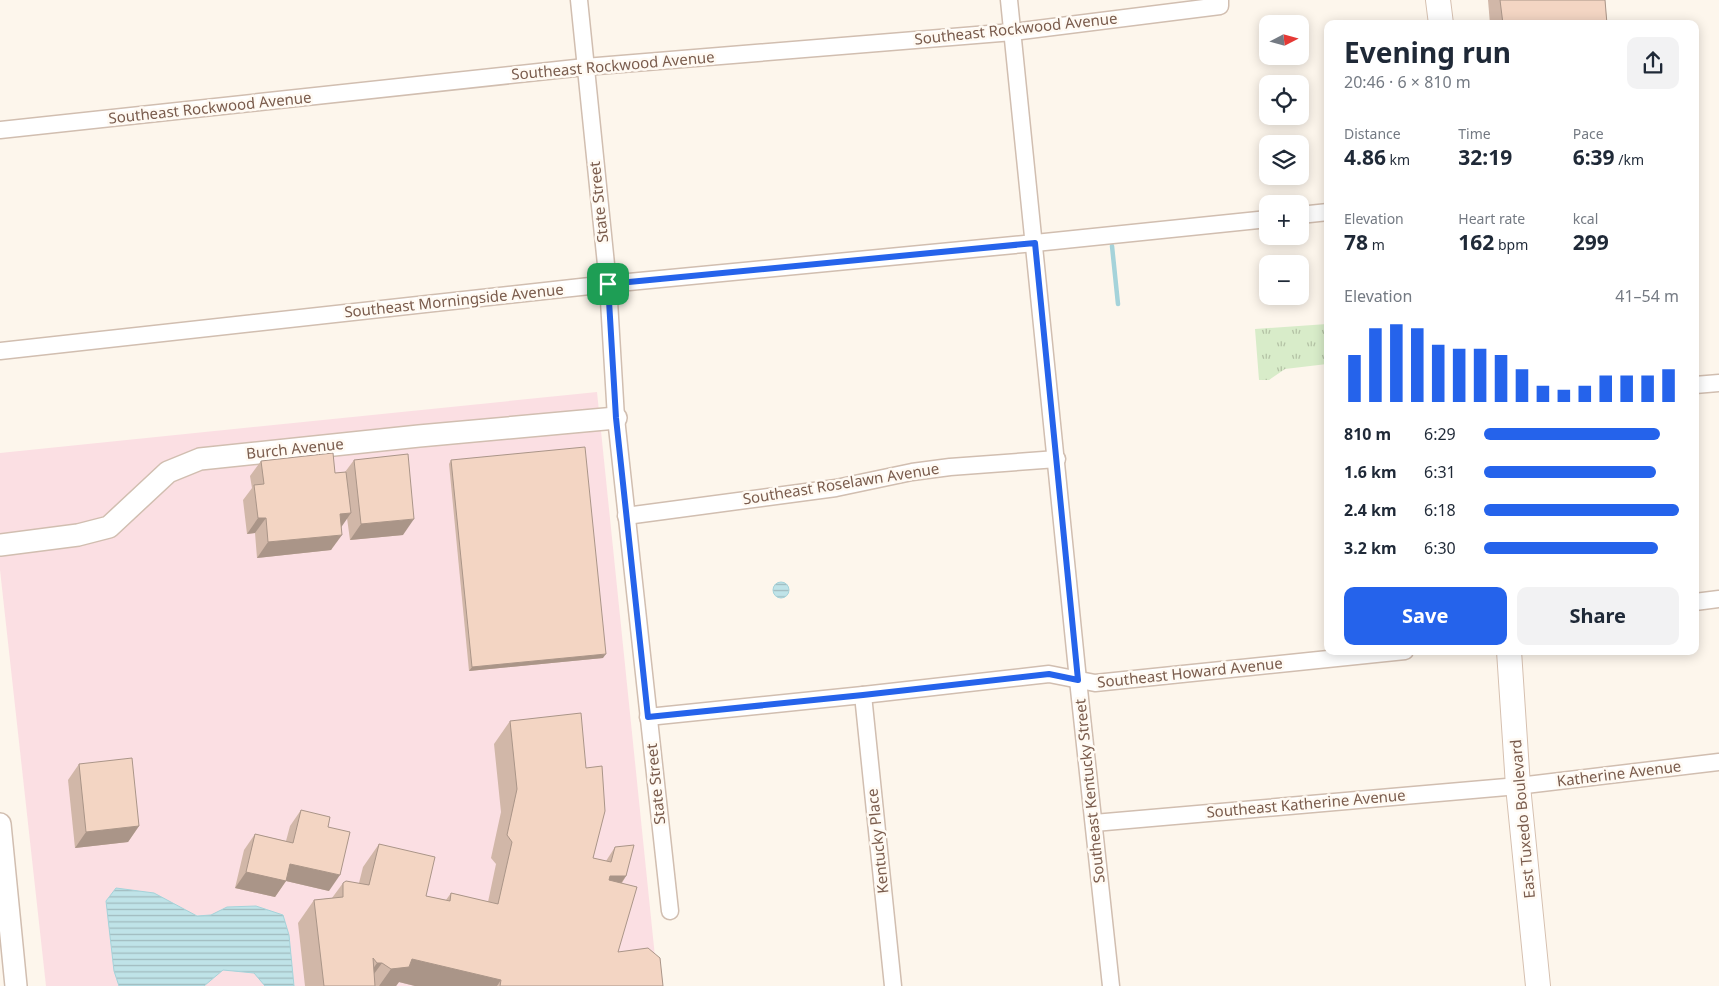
<!DOCTYPE html>
<html lang="en">
<head>
<meta charset="utf-8">
<style>
  :root { --surface:#fff; --page:#f2f2f3; --text:#1f2937; --muted:#747a83; --accent:#2563eb }
  body { margin:0; font-family:"Noto Sans",sans-serif; background:var(--page); color:var(--text); height:100vh; display:flex; flex-direction:column; font-size:19px; white-space:nowrap }
  * { box-sizing:border-box; margin:0 }
  p { font-size:16px; color:var(--muted) }
  .icon { flex:none; width:28px; height:28px; fill:none; stroke:currentColor; stroke-width:2; stroke-linecap:round; stroke-linejoin:round }
  .map { position:relative; flex:1; overflow:hidden }
  .sheet { position:absolute; left:1324px; top:20px; width:375px; height:635px; display:flex; flex-direction:column; background:var(--surface); border-radius:10px; box-shadow:0 2px 12px #0003 }
  .sheet>* { flex:none }
  .needle { width:32px; rotate:84deg }
  .fabs { position:absolute; left:1259px; top:15px; display:grid; gap:10px }
  .fabs a { display:grid; place-items:center; width:50px; height:50px; border-radius:10px; background:var(--surface); box-shadow:0 2px 12px #0003; font-size:25px }
  .pin { position:absolute; display:grid; place-items:center; width:42px; height:42px; color:#fff; margin:-21px; border-radius:10px; box-shadow:0 2px 8px #0006 }
  .round { display:grid; place-items:center; flex:none; width:52px; height:52px; border-radius:10px; background:var(--page) }
  .head { display:flex; align-items:center; justify-content:space-between; height:85px; padding:0 20px }
  h1 { font-size:28px; font-weight:700; line-height:38px }
  .metrics { display:grid; grid-template-columns:repeat(3,1fr); gap:8px; height:85px; padding:5px 20px }
  .metrics div { display:grid; align-content:center }
  .metrics b { font-size:21px; font-weight:700 }
  .metrics small { font-size:14px; font-weight:400 }
  .metrics p { font-size:14px }
  .chart { height:140px; padding:10px 20px }
  .chart p { display:flex; justify-content:space-between }
  .chart svg { width:100%; height:90px; margin-top:5px; stroke:var(--accent); stroke-width:6 }
  .cta { display:flex; gap:10px; margin-top:auto; padding:10px 20px }
  .cta a { flex:1; height:58px; border-radius:10px; background:var(--accent); color:#fff; font-size:20px; font-weight:700; line-height:58px; text-align:center }
  .cta a+a { background:var(--page); color:var(--text) }
  ul { padding:0 20px; list-style:none; font-size:16px }
  li { display:grid; grid-template-columns:80px 60px 1fr; align-items:center; height:38px }
  li i { height:12px; border-radius:6px; background:var(--accent) }
  .map>svg:first-child { display:block }
  .medical { fill:#fbdfe3 }
  .grass { fill:url(#grass-tufts) }
  .water { fill:url(#water-rules); stroke:#a5d3da }
  .lines { fill:none; stroke-linecap:round; stroke-linejoin:round }
  .stream { stroke:#a5d3da; stroke-width:4.5 }
  .minor-casing { stroke:#d1beb0; stroke-width:19 }
  .tertiary-casing { stroke:#d1beb0; stroke-width:24 }
  .secondary-casing { stroke:#d6c0b0; stroke-width:26 }
  .minor { stroke:#fff; stroke-width:16 }
  .tertiary { stroke:#fff; stroke-width:21 }
  .secondary { stroke:#fff; stroke-width:24 }
  .wall { fill:#d1b7a8 }
  .shaded-wall { fill:#aa9588 }
  .building { fill:#f3d5c3; stroke:#aa9588 }
  .route-casing { stroke:#fff; stroke-width:10 }
  .route { stroke:#2563eb; stroke-width:6 }
  .labels { text-anchor:middle; stroke-width:5; stroke-linejoin:round; paint-order:stroke }
  .street-label { font-size:15px; fill:#7a5c4d; stroke:#fffaf3 }
</style>
</head>
<body>
<div class="map">
<svg width="1719" height="986" viewBox="0 0 1719 986">
  <defs>
    <pattern id="grass-tufts" width="24" height="20" patternUnits="userSpaceOnUse" patternTransform="scale(1.25)"><rect width="24" height="20" fill="#d8ecc9"/><path d="M3 7l-1-3M5 7V3M7 7l1-3M15 17l-1-3M17 17v-4M19 17l1-3" fill="none" stroke="#b4c2a5"/></pattern>
    <pattern id="water-rules" width="6" height="5" patternUnits="userSpaceOnUse" patternTransform="scale(1.25)"><rect width="6" height="5" fill="#bfe3e8"/><path d="M0 2.5h6" fill="none" stroke="#a0bbbe"/></pattern>
  </defs>
  <rect width="100%" height="100%" fill="#fdf6ec"/>
  <path class="medical" d="M597,392L658,986H46L0,570V453Z"/>
  <path class="grass" d="M1327,324V364L1285,369L1269,380H1259L1255,329Z"/>
  <g class="water">
    <circle cx="781" cy="590" r="8"/>
    <path d="M116,888L154,893L197,916L211,915L227,907L256,906L283,915L289,935L294,986H265L254,973L223,970L204,986H119L114,971L106,901Z"/>
  </g>
  <g class="lines">
    <path class="stream" d="M1112,246L1118,304"/>
    <defs>
      <g id="minor">
        <path d="M579,0L608,284L616,418L670,911"/>
        <path d="M1009,0L1078,680L1111,986"/>
        <path d="M0,130L585,67L1013,32L1220,6V0"/>
        <path d="M1300,215L1328,212"/>
        <path d="M0,351L608,284L1035,243L1268,219"/>
        <path d="M1695,385L1719,383"/>
        <path d="M626,516L836,488L912,472L950,467L1057,459"/>
        <path d="M1695,602L1719,599"/>
        <path d="M863,695L893,986"/>
        <path d="M648,717L863,695L1049,674L1095,683L1405,651"/>
        <path d="M1094,823L1518,786L1719,762"/>
      </g>
      <g id="tertiary">
        <path d="M0,545L78,535L109,527L168,472L200,459L419,436L616,418"/>
        <path d="M0,824L16,986"/>
      </g>
      <g id="secondary">
        <path d="M1438,0L1441,24"/>
        <path d="M1509,651L1518,786L1538,986"/>
      </g>
    </defs>
    <use href="#minor" class="minor-casing"/>
    <use href="#tertiary" class="tertiary-casing"/>
    <use href="#secondary" class="secondary-casing"/>
    <use href="#minor" class="minor"/>
    <use href="#tertiary" class="tertiary"/>
    <use href="#secondary" class="secondary"/>
  </g>
  <g class="wall">
    <path d="M1488,0H1605L1607,24H1490Z"/>
    <path d="M354,460L403,535L350,540L347,518L341,526L331,550L257,558L255,533L247,534L243,500L252,488L250,476L261,461L335,473L345,472Z"/>
    <path d="M451,460L603,658L469,671L449,464Z"/>
    <path d="M510,721L593,858L606,861L615,847L626,876L622,883L618,952L663,986H415L399,982L396,986H305L298,923L314,900L332,898L343,883H359L363,867L379,844L426,896L446,900L451,893L488,902L496,864L491,858L501,812L494,744Z"/>
    <path d="M79,764L139,826L128,842L75,848L68,780Z"/>
    <path d="M301,810L328,827L329,891L286,881L275,897L235,888L244,850L255,834L286,841L290,826Z"/>
  </g>
  <g class="shaded-wall">
    <path d="M351,513L340,529V514Z"/>
    <path d="M258,518H266L255,533L247,534Z"/>
    <path d="M414,519L403,535L350,540L361,524Z"/>
    <path d="M342,535L331,550L257,558L268,542Z"/>
    <path d="M606,654L603,658L469,671L472,667Z"/>
    <path d="M139,826L128,842L75,848L86,832Z"/>
    <path d="M290,864L340,875L329,891L286,881L275,897L235,888L246,872Z"/>
    <path d="M610,876H626L610,899L594,898Z"/>
    <path d="M412,959L501,980L497,986H415L399,982L396,986H379L391,969Z"/>
    <path d="M377,963H382L366,985L361,986Z"/>
  </g>
  <g class="building">
    <path d="M1500,0H1605L1607,24H1503Z"/>
    <path d="M585,447L606,654L472,667L451,460Z"/>
    <path d="M333,453L335,473L346,472L351,513L340,514L342,535L268,542L266,518H258L254,485L264,484L261,461Z"/>
    <path d="M408,454L414,519L361,524L354,460Z"/>
    <path d="M581,713L586,768L602,766L605,811L593,858L611,862L615,847L634,845L626,876H610L609,880L637,887L618,952L648,948L660,958L663,986H500L501,980L412,959L409,967L391,969L382,963H377L373,958L375,986H324L314,900L343,897V883L346,881L369,885L379,844L435,857L426,896L450,901L451,893L498,904L512,842L507,835L517,789L510,721Z"/>
    <path d="M132,758L139,826L86,832L79,764Z"/>
    <path d="M301,810L330,817L328,827L350,832L340,875L290,864L286,881L246,872L255,834L293,843Z"/>
  </g>
  <g class="lines">
    <defs>
      <path id="route" d="M1035,243L1078,680L1049,674L863,695L648,717L616,418L608,284Z"/>
    </defs>
    <use href="#route" class="route-casing"/>
    <use href="#route" class="route"/>
  </g>
  <g class="labels">
    <g class="street-label">
      <text transform="translate(1016 29) rotate(-6)" y="5">Southeast Rockwood Avenue</text>
      <text transform="translate(613 66) rotate(-5)" y="5">Southeast Rockwood Avenue</text>
      <text transform="translate(210 108) rotate(-6)" y="5">Southeast Rockwood Avenue</text>
      <text transform="translate(599 202) rotate(-96)" y="5">State Street</text>
      <text transform="translate(454 301) rotate(-6)" y="5">Southeast Morningside Avenue</text>
      <text transform="translate(295 449) rotate(-6)" y="5">Burch Avenue</text>
      <text transform="translate(841 484) rotate(-9)" y="5">Southeast Roselawn Avenue</text>
      <text transform="translate(1190 673) rotate(-6)" y="5">Southeast Howard Avenue</text>
      <text transform="translate(1619 774) rotate(-7)" y="5">Katherine Avenue</text>
      <text transform="translate(656 784) rotate(-96)" y="5">State Street</text>
      <text transform="translate(1090 791) rotate(-96)" y="5">Southeast Kentucky Street</text>
      <text transform="translate(1306 804) rotate(-5)" y="5">Southeast Katherine Avenue</text>
      <text transform="translate(1523 819) rotate(-95)" y="5">East Tuxedo Boulevard</text>
      <text transform="translate(878 841) rotate(-96)" y="5">Kentucky Place</text>
    </g>
  </g>
</svg>
<div class="fabs">
<a><svg class="needle" viewBox="-14 -14 28 28"><path d="M0-13l5 13h-10z" fill="#e53935"/><path d="M0 13l5-13h-10z" fill="#747a83"/></svg></a>
<a><svg class="icon" aria-label="locate" viewBox="0 0 24 24"><circle cx="12" cy="12" r="6"/><path d="M12 2v4M12 18v4M2 12h4M18 12h4"/></svg></a>
<a><svg class="icon" aria-label="layers" viewBox="0 0 24 24"><path d="M12 4l9 5-9 5-9-5zM3 14l9 5 9-5"/></svg></a>
<a>+</a>
<a>−</a>
</div>
<div class="pin" style="left:608px;top:284px;background:#1e9e55"><svg class="icon" aria-label="arrive" viewBox="0 0 24 24"><path d="M6 21V4h12l-3 4 3 4H6"/></svg></div>
<section class="sheet">
<div class="head"><div><h1>Evening run</h1><p>20:46 · 6 × 810 m</p></div><a class="round"><svg class="icon" aria-label="share" viewBox="0 0 24 24"><path d="M12 15V3M7 8l5-5 5 5M5 13v7h14v-7"/></svg></a></div>
<div class="metrics">
<div><p>Distance</p><b>4.86<small> km</small></b></div>
<div><p>Time</p><b>32:19</b></div>
<div><p>Pace</p><b>6:39<small> /km</small></b></div>
</div>
<div class="metrics">
<div><p>Elevation</p><b>78<small> m</small></b></div>
<div><p>Heart rate</p><b>162<small> bpm</small></b></div>
<div><p>kcal</p><b>299</b></div>
</div>
<div class="chart"><p><span>Elevation</span>41–54 m</p>
<svg viewBox="0 0 160 44" preserveAspectRatio="none"><path d="M5 44V21M15 44V8M25 44V6M35 44V8M45 44V16M55 44V18M65 44V18M75 44V21M85 44V28M95 44V36M105 44V38M115 44V36M125 44V31M135 44V31M145 44V31M155 44V28"/></svg>
</div>
<ul>
<li><b>810 m</b>6:29<i style="width:90%"></i></li>
<li><b>1.6 km</b>6:31<i style="width:88%"></i></li>
<li><b>2.4 km</b>6:18<i style="width:100%"></i></li>
<li><b>3.2 km</b>6:30<i style="width:89%"></i></li>
</ul>
<div class="cta"><a>Save</a><a>Share</a></div>
</section>
</div>
</body>
</html>
